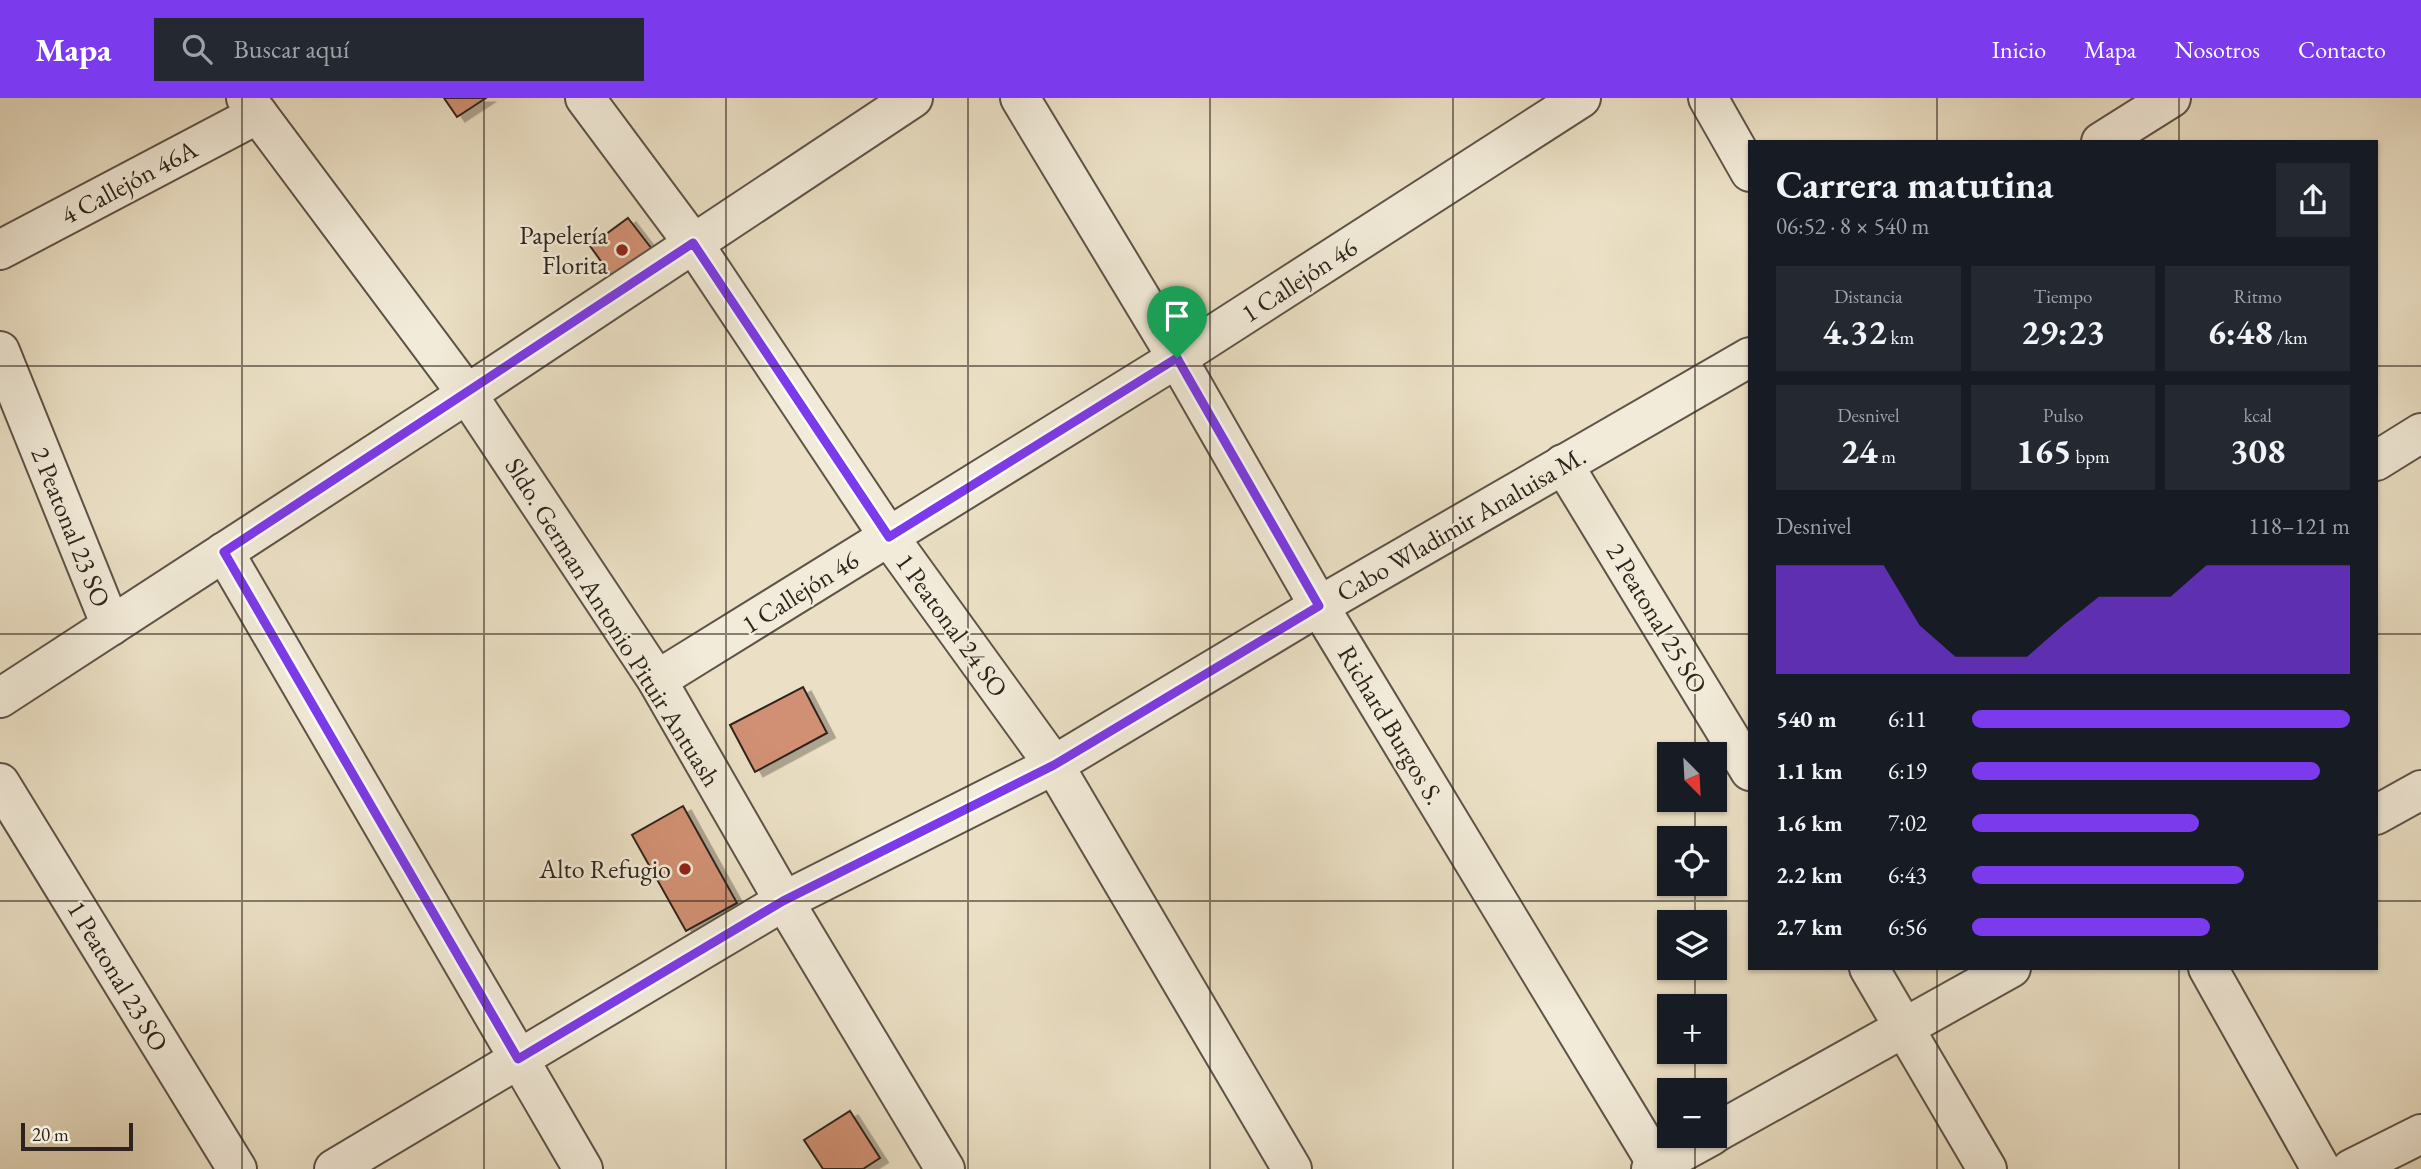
<!DOCTYPE html>
<html lang="es">
<head>
<meta charset="utf-8">
<style>
  :root { --surface:#171b24; --page:#242831; --text:#f1f3f6; --muted:#9ea1a6; --accent:#7c3aed }
  body { margin:0; font-family:"EB Garamond",serif; background:var(--page); color:var(--text); height:100vh; display:flex; flex-direction:column; font-size:26px; white-space:nowrap }
  * { box-sizing:border-box; margin:0 }
  p { font-size:23px; color:var(--muted) }
  .icon { flex:none; width:38px; height:38px; fill:none; stroke:currentColor; stroke-width:2; stroke-linecap:round; stroke-linejoin:round }
  .map { position:relative; flex:1; overflow:hidden }
  .panel { position:absolute; left:1748px; top:42px; width:630px; height:830px; display:flex; flex-direction:column; background:var(--surface); border-radius:0px; box-shadow:0 2px 5px #0004 }
  .panel>* { flex:none }
  .needle { width:46px; rotate:156deg }
  .controls { position:absolute; left:1657px; top:644px; display:grid; gap:14px }
  .controls a { display:grid; place-items:center; width:70px; height:70px; border-radius:0px; background:var(--surface); box-shadow:0 2px 5px #0004; font-size:35px }
  .scale { position:absolute; left:21px; bottom:18px; width:112px; box-sizing:border-box; padding-left:7px; border:4px solid #2e241d; border-top:0; font-size:19px; line-height:24px; white-space:nowrap; color:#2e241d; -webkit-text-stroke:5px #f2ebd9; paint-order:stroke }
  .pin { position:absolute; display:grid; place-items:center; width:60px; height:60px; color:#fff; margin:-72px -30px; border-radius:50% 50% 50% 0; rotate:-45deg; box-shadow:0 0 7px #0007 }
  .pin .icon { rotate:45deg }
  .round { display:grid; place-items:center; flex:none; width:74px; height:74px; border-radius:0px; background:var(--page) }
  .summary { display:flex; align-items:center; justify-content:space-between; height:119px; padding:0 28px }
  h1 { font-size:38px; font-weight:700; line-height:52px }
  .stats { display:grid; grid-template-columns:repeat(3,1fr); gap:10px; height:119px; padding:7px 28px }
  .stats div { display:grid; align-content:center; border-radius:0px; background:var(--page); text-align:center }
  .stats b { font-size:35px; font-weight:700 }
  .stats small { font-size:19px; font-weight:400 }
  .stats p { font-size:19px }
  .chart { height:196px; padding:14px 28px }
  .chart p { display:flex; justify-content:space-between }
  .chart svg { width:100%; height:126px; margin-top:7px; fill:var(--accent); opacity:.7 }
  ul { padding:0 28px; list-style:none; font-size:23px }
  li { display:grid; grid-template-columns:112px 84px 1fr; align-items:center; height:52px }
  li i { height:18px; border-radius:9px; background:var(--accent) }
  header { display:flex; align-items:center; gap:42px; box-sizing:border-box; height:98px; padding:0 35px; background:var(--accent); color:#fff }
  header strong { font-size:33px }
  nav { display:flex; gap:38px; margin-inline-start:auto; font-size:24px }
  .search { width:490px; height:63px; background:var(--page); display:flex; align-items:center; gap:18px; box-sizing:border-box; padding:0 24px; border-radius:0px; color:var(--muted); font-size:26px }
  .map>svg:first-child { display:block }
  .building { fill:#d19073; stroke:#2e241d; stroke-width:2; filter:url(#shadow) }
  .lines { fill:none; stroke-linecap:round; stroke-linejoin:round }
  .minor-casing { stroke:#5d5347; stroke-width:42 }
  .tertiary-casing { stroke:#5d5347; stroke-width:42 }
  .minor { stroke:#f2ebd9; stroke-width:38 }
  .tertiary { stroke:#f2ebd9; stroke-width:38 }
  .route-casing { stroke:#fff; stroke-width:14 }
  .route { stroke:#7c3aed; stroke-width:9 }
  .grid { fill:none; stroke:#2e241d; stroke-width:2; stroke-opacity:0.55 }
  .poi-dot { fill:#8f2418; stroke:#f2ebd9; stroke-width:2.5 }
  .labels { text-anchor:middle; stroke-width:5; stroke-linejoin:round; paint-order:stroke }
  .street-label { font-size:26px; fill:#2e241d; stroke:#f2ebd9 }
  .poi-label { font-size:26px; fill:#2e241d; stroke:#f2ebd9; text-anchor:end }
</style>
</head>
<body>
<header>
<strong>Mapa</strong>
<div class="search"><svg class="icon" aria-label="search" viewBox="0 0 24 24"><circle cx="10" cy="10" r="6"/><path d="M15 15l6 6"/></svg>Buscar aquí</div>
<nav><a>Inicio</a><a>Mapa</a><a>Nosotros</a><a>Contacto</a></nav>
</header>
<div class="map">
<svg width="2421" height="1071" viewBox="0 0 2421 1071">
  <defs>
    <filter id="shadow"><feDropShadow dx="8" dy="4.5" stdDeviation="0" flood-color="#0004"/></filter>
  </defs>
  <rect width="100%" height="100%" fill="#ebe0c5"/>
  <filter id="stains"><feTurbulence type="fractalNoise" baseFrequency=".00286" numOctaves="4"/><feColorMatrix values="0 0 0 0 .2 0 0 0 0 .09 0 0 0 0 .02 0 0 0 .5 -.17"/></filter>
  <radialGradient id="worn" r=".72"><stop offset=".6" stop-color="#630" stop-opacity="0"/><stop offset="1" stop-color="#630" stop-opacity=".3"/></radialGradient>
  <g class="building">
    <path d="M444,0H486L457,19Z"/>
    <path d="M628,120L655,155L616,184L590,148Z"/>
    <path d="M803,589L827,635L755,674L730,627Z"/>
    <path d="M683,708L737,805L686,833L632,737Z"/>
    <path d="M850,1013L880,1060L863,1071H823L804,1042Z"/>
  </g>
  <g class="lines">
    <defs>
      <g id="minor">
        <path d="M246,0L467,296L657,582L784,803L945,1071"/>
        <path d="M585,0L693,145L889,439L1054,667L1292,1071"/>
        <path d="M1020,0L1177,260L1319,508L1660,1071"/>
        <path d="M1708,0L1750,74"/>
        <path d="M0,152L258,16"/>
        <path d="M0,253L111,528"/>
        <path d="M2376,363L2421,335"/>
        <path d="M1563,366L1750,673"/>
        <path d="M224,454L583,1071"/>
        <path d="M657,582L1177,260L1581,0"/>
        <path d="M0,600L467,296L913,0"/>
        <path d="M0,685L237,1071"/>
        <path d="M2376,717L2421,692"/>
        <path d="M1869,870L1987,1071"/>
        <path d="M2208,870L2321,1071"/>
        <path d="M334,1071L784,803L1054,667L1319,508L1750,259"/>
        <path d="M2351,1071L2421,1036"/>
      </g>
      <g id="tertiary">
        <path d="M2101,44L2171,0"/>
        <path d="M1715,1035L2011,870"/>
        <path d="M1651,1071L1711,1038"/>
      </g>
    </defs>
    <use href="#minor" class="minor-casing"/>
    <use href="#tertiary" class="tertiary-casing"/>
    <use href="#minor" class="minor"/>
    <use href="#tertiary" class="tertiary"/>
  </g>
  <g class="lines">
    <defs>
      <path id="route" d="M693,145L889,439L1177,260L1319,508L1054,667L783,803L518,961L224,454Z"/>
    </defs>
    <use href="#route" class="route-casing"/>
    <use href="#route" class="route"/>
  </g>
  <path class="grid" d="M242,0V1071M484,0V1071M726,0V1071M968,0V1071M1210,0V1071M1453,0V1071M1695,0V656M1937,0V44M2179,0V44M0,268H1750M2376,268H2421M0,536H1750M2376,536H2421M1695,702V740M1695,786V824M0,803H1750M2376,803H2421M1695,870V908M1937,870V1071M2179,870V1071M1695,954V992M1695,1038V1071"/>
  <g class="poi-dot">
    <circle cx="622" cy="152" r="7"/>
    <circle cx="685" cy="771" r="7"/>
  </g>
  <g class="labels">
    <g class="street-label">
      <text transform="translate(129 84) rotate(-28)" y="9">4 Callejón 46A</text>
      <text transform="translate(1299 182) rotate(-33)" y="9">1 Callejón 46</text>
      <text transform="translate(1461 426) rotate(-30)" y="9">Cabo Wladimir Analuisa M.</text>
      <text transform="translate(71 429) rotate(68)" y="9">2 Peatonal 23 SO</text>
      <text transform="translate(800 494) rotate(-32)" y="9">1 Callejón 46</text>
      <text transform="translate(1657 520) rotate(59)" y="9">2 Peatonal 25 SO</text>
      <text transform="translate(613 524) rotate(58)" y="9">Sldo. German Antonio Pituir Antuash</text>
      <text transform="translate(952 527) rotate(54)" y="9">1 Peatonal 24 SO</text>
      <text transform="translate(1391 627) rotate(59)" y="9">Richard Burgos S.</text>
      <text transform="translate(118 878) rotate(59)" y="9">1 Peatonal 23 SO</text>
    </g>
    <g class="poi-label">
      <text x="608" y="146">Papelería<tspan x="608" dy="30">Florita</tspan></text>
      <text x="671" y="780">Alto Refugio</text>
    </g>
  </g>
  <rect width="100%" height="100%" filter="url(#stains)"/>
  <rect width="100%" height="100%" fill="url(#worn)"/>
</svg>
<div class="controls">
<a><svg class="needle" viewBox="-14 -14 28 28"><path d="M0-13l5 13h-10z" fill="#e53935"/><path d="M0 13l5-13h-10z" fill="#9ea1a6"/></svg></a>
<a><svg class="icon" aria-label="locate" viewBox="0 0 24 24"><circle cx="12" cy="12" r="6"/><path d="M12 2v4M12 18v4M2 12h4M18 12h4"/></svg></a>
<a><svg class="icon" aria-label="layers" viewBox="0 0 24 24"><path d="M12 4l9 5-9 5-9-5zM3 14l9 5 9-5"/></svg></a>
<a>+</a>
<a>−</a>
</div>
<div class="scale">20 m</div>
<div class="pin" style="left:1177px;top:260px;background:#1e9e55"><svg class="icon" aria-label="arrive" viewBox="0 0 24 24"><path d="M6 21V4h12l-3 4 3 4H6"/></svg></div>
<section class="panel">
<div class="summary"><div><h1>Carrera matutina</h1><p>06:52 · 8 × 540 m</p></div><a class="round"><svg class="icon" aria-label="share" viewBox="0 0 24 24"><path d="M12 15V3M7 8l5-5 5 5M5 13v7h14v-7"/></svg></a></div>
<div class="stats">
<div><p>Distancia</p><b>4.32<small> km</small></b></div>
<div><p>Tiempo</p><b>29:23</b></div>
<div><p>Ritmo</p><b>6:48<small> /km</small></b></div>
</div>
<div class="stats">
<div><p>Desnivel</p><b>24<small> m</small></b></div>
<div><p>Pulso</p><b>165<small> bpm</small></b></div>
<div><p>kcal</p><b>308</b></div>
</div>
<div class="chart"><p><span>Desnivel</span>118–121 m</p>
<svg viewBox="0 0 160 44" preserveAspectRatio="none"><path d="M0 44V6L10 6L20 6L30 6L40 27L50 38L60 38L70 38L80 27L90 17L100 17L110 17L120 6L130 6L140 6L150 6L160 6V44z"/></svg>
</div>
<ul>
<li><b>540 m</b>6:11<i style="width:100%"></i></li>
<li><b>1.1 km</b>6:19<i style="width:92%"></i></li>
<li><b>1.6 km</b>7:02<i style="width:60%"></i></li>
<li><b>2.2 km</b>6:43<i style="width:72%"></i></li>
<li><b>2.7 km</b>6:56<i style="width:63%"></i></li>
</ul>
</section>
</div>
</body>
</html>
